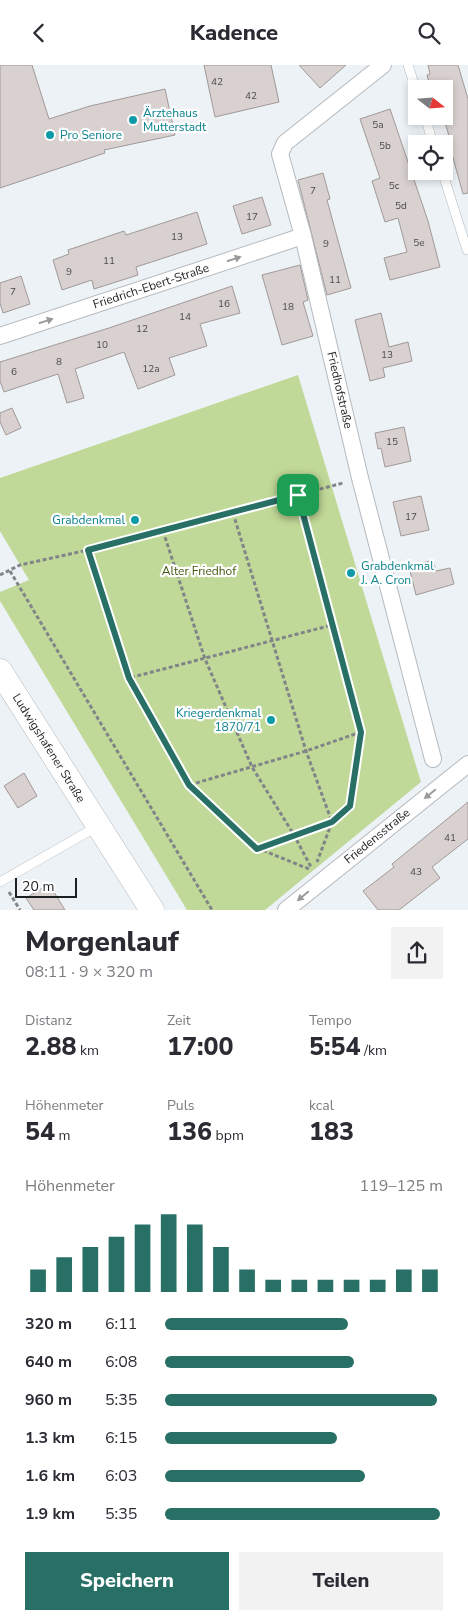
<!DOCTYPE html>
<html lang="de">
<head>
<meta charset="utf-8">
<style>
  :root { --surface:#fff; --page:#f2f2f3; --text:#2b2b33; --muted:#7c7c81; --accent:#287066 }
  body { margin:0; font-family:"Nunito Sans",sans-serif; background:var(--page); color:var(--text); height:100vh; display:flex; flex-direction:column; font-size:19px; white-space:nowrap }
  * { box-sizing:border-box; margin:0 }
  p { font-size:16px; color:var(--muted) }
  .icon { flex:none; width:28px; height:28px; fill:none; stroke:currentColor; stroke-width:2; stroke-linecap:round; stroke-linejoin:round }
  .map { position:relative; height:845px; overflow:hidden }
  .panel { display:flex; flex-direction:column; background:var(--surface); flex:1 }
  .panel>* { flex:none }
  .needle { width:32px; rotate:107deg }
  .tools { position:absolute; left:408px; top:15px; display:grid; gap:10px }
  .tools a { display:grid; place-items:center; width:45px; height:45px; border-radius:0px; background:var(--surface); box-shadow:0 2px 8px #0003; font-size:25px }
  .scale { position:absolute; left:15px; bottom:12px; width:62px; box-sizing:border-box; padding-left:5px; border:2px solid #1d1f20; border-top:0; font-size:14px; line-height:18px; white-space:nowrap; color:#1d1f20; -webkit-text-stroke:4px #fefefe; paint-order:stroke }
  .pin { position:absolute; display:grid; place-items:center; width:42px; height:42px; color:#fff; margin:-21px; border-radius:10px; box-shadow:0 2px 8px #0006 }
  .round { display:grid; place-items:center; flex:none; width:52px; height:52px; border-radius:0px; background:var(--page) }
  .summary { display:flex; align-items:center; justify-content:space-between; height:85px; padding:0 25px }
  h1 { font-size:28px; font-weight:800; line-height:38px }
  .stats { display:grid; grid-template-columns:repeat(3,1fr); gap:8px; height:85px; padding:5px 25px }
  .stats div { display:grid; align-content:center }
  .stats b { font-size:25px; font-weight:800 }
  .stats small { font-size:14px; font-weight:400 }
  .stats p { font-size:14px }
  .chart { height:140px; padding:10px 25px }
  .chart p { display:flex; justify-content:space-between }
  .chart svg { width:100%; height:90px; margin-top:5px; stroke:var(--accent); stroke-width:6 }
  .button { display:flex; gap:10px; margin-top:auto; padding:10px 25px }
  .button a { flex:1; height:58px; border-radius:0px; background:var(--accent); color:#fff; font-size:20px; font-weight:800; line-height:58px; text-align:center }
  .button a+a { background:var(--page); color:var(--text) }
  ul { padding:0 25px; list-style:none; font-size:16px }
  li { display:grid; grid-template-columns:80px 60px 1fr; align-items:center; height:38px }
  li i { height:12px; border-radius:6px; background:var(--accent) }
  header { display:flex; justify-content:space-between; align-items:center; height:65px; padding:0 25px; background:var(--surface); font-size:22px; font-weight:800 }
  .map>svg:first-child { display:block }
  .green { fill:#c1d998 }
  .building { fill:#d8d1cf; stroke:#a09997 }
  .lines { fill:none; stroke-linecap:round; stroke-linejoin:round }
  .lane-casing { stroke:#b5babf; stroke-width:10 }
  .street-casing { stroke:#b5babf; stroke-width:18 }
  .secondary-casing { stroke:#b5babf; stroke-width:25 }
  .path { stroke:#818588; stroke-width:3; stroke-dasharray:4 2.5; stroke-linecap:butt }
  .lane { stroke:#fff; stroke-width:9 }
  .street { stroke:#fff; stroke-width:16 }
  .secondary { stroke:#fff; stroke-width:24 }
  .oneway { fill:#999a9b }
  .route-casing { stroke:#fff; stroke-width:10 }
  .route { stroke:#287066; stroke-width:6 }
  .culture-dot { fill:#0f9aa8; stroke:#fefefe; stroke-width:2 }
  .labels { text-anchor:middle; stroke-width:4.5; stroke-linejoin:round; paint-order:stroke }
  .number-label { font-size:10px; fill:#4c4c4c }
  .culture-label { font-size:12px; fill:#0d838f; stroke:#fefefe; text-anchor:start }
  .street-label { font-size:12px; fill:#1d1f20; stroke:#fefefe }
  .park-label { font-size:12px; fill:#455a12; stroke:#fefefe }
</style>
</head>
<body>
<header><svg class="icon" aria-label="back" viewBox="0 0 24 24"><path d="M15 5l-7 7 7 7"/></svg>Kadence<svg class="icon" aria-label="search" viewBox="0 0 24 24"><circle cx="10" cy="10" r="6"/><path d="M15 15l6 6"/></svg></header>
<div class="map">
<svg width="468" height="845" viewBox="0 0 468 845">
  <rect width="100%" height="100%" fill="#edf2f7"/>
  <path class="green" d="M298,310L421,717L265,845H187L0,536V527L29,515L0,466V413Z"/>
  <g class="building">
    <path d="M0,0H32L49,54L90,41L165,24L175,70L104,85L105,88L0,123Z"/>
    <path d="M204,0H271L279,37L215,52Z"/>
    <path d="M299,0H346L320,23Z"/>
    <path d="M428,0H458L468,34V128L463,129L450,82L452,81L443,51L444,24H431L427,10L430,9Z"/>
    <path d="M390,44L428,156L440,202L390,215L384,193L407,187L398,153L385,157L372,116L380,113L360,54Z"/>
    <path d="M323,108L330,134L327,135L351,223L327,230L298,115Z"/>
    <path d="M262,132L271,160L242,169L233,141Z"/>
    <path d="M197,147L207,179L136,202L138,210L94,224L92,215L62,225L53,195L69,189L68,185L124,166L126,170Z"/>
    <path d="M300,200L308,235L303,237L313,271L282,280L262,210Z"/>
    <path d="M21,211L30,239L3,248L0,238V218Z"/>
    <path d="M232,221L240,248L200,259L207,281L169,293L175,310L138,324L124,287L75,304L84,333L67,338L58,309L4,327L0,316V297L109,263Z"/>
    <path d="M381,248L389,282L408,277L412,296L383,303L385,312L370,316L355,255Z"/>
    <path d="M12,343L21,363L6,370L0,357V348Z"/>
    <path d="M404,362L411,396L385,402L381,383L378,384L375,368Z"/>
    <path d="M421,431L429,465L401,471L393,437Z"/>
    <path d="M433,495L436,506L450,503L454,519L416,530L409,502Z"/>
    <path d="M24,708L37,731L18,743L4,721Z"/>
    <path d="M468,737V774L432,802L440,813L399,845H378L363,826L394,802L392,799Z"/>
    <path d="M49,819L65,845H34L26,833Z"/>
  </g>
  <g class="lines">
    <defs>
      <g id="lane">
        <path d="M408,0L416,25"/>
        <path d="M425,51L433,79"/>
        <path d="M442,106L467,185"/>
        <path d="M0,817L98,761"/>
      </g>
      <g id="street">
        <path d="M383,0L285,78L280,89L303,171L360,413L433,694"/>
        <path d="M0,271L303,171"/>
        <path d="M286,845L468,699"/>
      </g>
      <path id="secondary" d="M0,606L152,845"/>
    </defs>
    <use href="#lane" class="lane-casing"/>
    <use href="#street" class="street-casing"/>
    <use href="#secondary" class="secondary-casing"/>
    <g class="path">
      <path d="M233,448L306,686L332,757L317,797"/>
      <path d="M163,466L205,594L252,702L294,770L311,802"/>
      <path d="M88,485L129,613L332,560L298,430"/>
      <path d="M10,506L212,845"/>
      <path d="M0,510L20,500L88,485L343,418"/>
      <path d="M129,613L189,720L306,686L361,667L332,560"/>
      <path d="M189,721L257,783L332,757L350,741L361,667"/>
      <path d="M257,783L309,804"/>
      <path d="M9,827L20,845"/>
    </g>
    <use href="#lane" class="lane"/>
    <use href="#street" class="street"/>
    <use href="#secondary" class="secondary"/>
  </g>
  <defs><path id="oneway-solid" d="M-6-.8H1V-3.2L6.5 0L1 3.2V.8H-6Z" transform="scale(1.25)"/></defs>
  <g class="oneway">
    <use href="#oneway-solid" transform="translate(234 194) rotate(-18)"/>
    <use href="#oneway-solid" transform="translate(46 256) rotate(-18)"/>
    <use href="#oneway-solid" transform="translate(430 729) rotate(141)"/>
    <use href="#oneway-solid" transform="translate(303 831) rotate(140)"/>
  </g>
  <g class="lines">
    <defs>
      <path id="route" d="M298,430L361,667L350,741L332,757L257,784L189,720L129,613L88,485Z"/>
    </defs>
    <use href="#route" class="route-casing"/>
    <use href="#route" class="route"/>
  </g>
  <g class="culture-dot">
    <circle cx="133" cy="55" r="5"/>
    <circle cx="50" cy="70" r="5"/>
    <circle cx="135" cy="455" r="5"/>
    <circle cx="351" cy="508" r="5"/>
    <circle cx="271" cy="655" r="5"/>
  </g>
  <g class="labels">
    <g class="number-label">
      <text x="217" y="20">42</text>
      <text x="251" y="34">42</text>
      <text x="378" y="63">5a</text>
      <text x="385" y="84">5b</text>
      <text x="394" y="124">5c</text>
      <text x="313" y="129">7</text>
      <text x="401" y="144">5d</text>
      <text x="252" y="155">17</text>
      <text x="177" y="175">13</text>
      <text x="419" y="181">5e</text>
      <text x="326" y="182">9</text>
      <text x="109" y="199">11</text>
      <text x="69" y="210">9</text>
      <text x="335" y="218">11</text>
      <text x="13" y="230">7</text>
      <text x="224" y="242">16</text>
      <text x="288" y="245">18</text>
      <text x="185" y="255">14</text>
      <text x="142" y="267">12</text>
      <text x="102" y="283">10</text>
      <text x="387" y="293">13</text>
      <text x="59" y="300">8</text>
      <text x="151" y="307">12a</text>
      <text x="14" y="310">6</text>
      <text x="392" y="380">15</text>
      <text x="411" y="455">17</text>
      <text x="450" y="776">41</text>
      <text x="416" y="810">43</text>
    </g>
    <g class="culture-label">
      <text x="143" y="52">Ärztehaus<tspan x="143" dy="14">Mutterstadt</tspan></text>
      <text x="60" y="74">Pro Seniore</text>
      <text x="125" y="459" text-anchor="end">Grabdenkmal</text>
      <text x="361" y="505">Grabdenkmal<tspan x="361" dy="14">J. A. Cron</tspan></text>
      <text x="261" y="652" text-anchor="end">Kriegerdenkmal<tspan x="261" dy="14">1870/71</tspan></text>
    </g>
    <g class="street-label">
      <text transform="translate(151 221) rotate(-18)" y="4">Friedrich-Ebert-Straße</text>
      <text transform="translate(340 325) rotate(77)" y="4">Friedhofstraße</text>
      <text transform="translate(49 683) rotate(58)" y="4">Ludwigshafener Straße</text>
      <text transform="translate(377 771) rotate(-39)" y="4">Friedensstraße</text>
    </g>
    <g class="park-label">
      <text x="199" y="510">Alter Friedhof</text>
    </g>
  </g>
</svg>
<div class="tools">
<a><svg class="needle" viewBox="-14 -14 28 28"><path d="M0-13l5 13h-10z" fill="#e53935"/><path d="M0 13l5-13h-10z" fill="#7c7c81"/></svg></a>
<a><svg class="icon" aria-label="locate" viewBox="0 0 24 24"><circle cx="12" cy="12" r="6"/><path d="M12 2v4M12 18v4M2 12h4M18 12h4"/></svg></a>
</div>
<div class="scale">20 m</div>
<div class="pin" style="left:298px;top:430px;background:#1e9e55"><svg class="icon" aria-label="arrive" viewBox="0 0 24 24"><path d="M6 21V4h12l-3 4 3 4H6"/></svg></div>
</div>
<section class="panel">
<div class="summary"><div><h1>Morgenlauf</h1><p>08:11 · 9 × 320 m</p></div><a class="round"><svg class="icon" aria-label="share" viewBox="0 0 24 24"><path d="M12 15V3M7 8l5-5 5 5M5 13v7h14v-7"/></svg></a></div>
<div class="stats">
<div><p>Distanz</p><b>2.88<small> km</small></b></div>
<div><p>Zeit</p><b>17:00</b></div>
<div><p>Tempo</p><b>5:54<small> /km</small></b></div>
</div>
<div class="stats">
<div><p>Höhenmeter</p><b>54<small> m</small></b></div>
<div><p>Puls</p><b>136<small> bpm</small></b></div>
<div><p>kcal</p><b>183</b></div>
</div>
<div class="chart"><p><span>Höhenmeter</span>119–125 m</p>
<svg viewBox="0 0 160 44" preserveAspectRatio="none"><path d="M5 44V33M15 44V27M25 44V22M35 44V17M45 44V11M55 44V6M65 44V11M75 44V22M85 44V33M95 44V38M105 44V38M115 44V38M125 44V38M135 44V38M145 44V33M155 44V33"/></svg>
</div>
<ul>
<li><b>320 m</b>6:11<i style="width:66%"></i></li>
<li><b>640 m</b>6:08<i style="width:68%"></i></li>
<li><b>960 m</b>5:35<i style="width:98%"></i></li>
<li><b>1.3 km</b>6:15<i style="width:62%"></i></li>
<li><b>1.6 km</b>6:03<i style="width:72%"></i></li>
<li><b>1.9 km</b>5:35<i style="width:99%"></i></li>
</ul>
<div class="button"><a>Speichern</a><a>Teilen</a></div>
</section>
</body>
</html>
